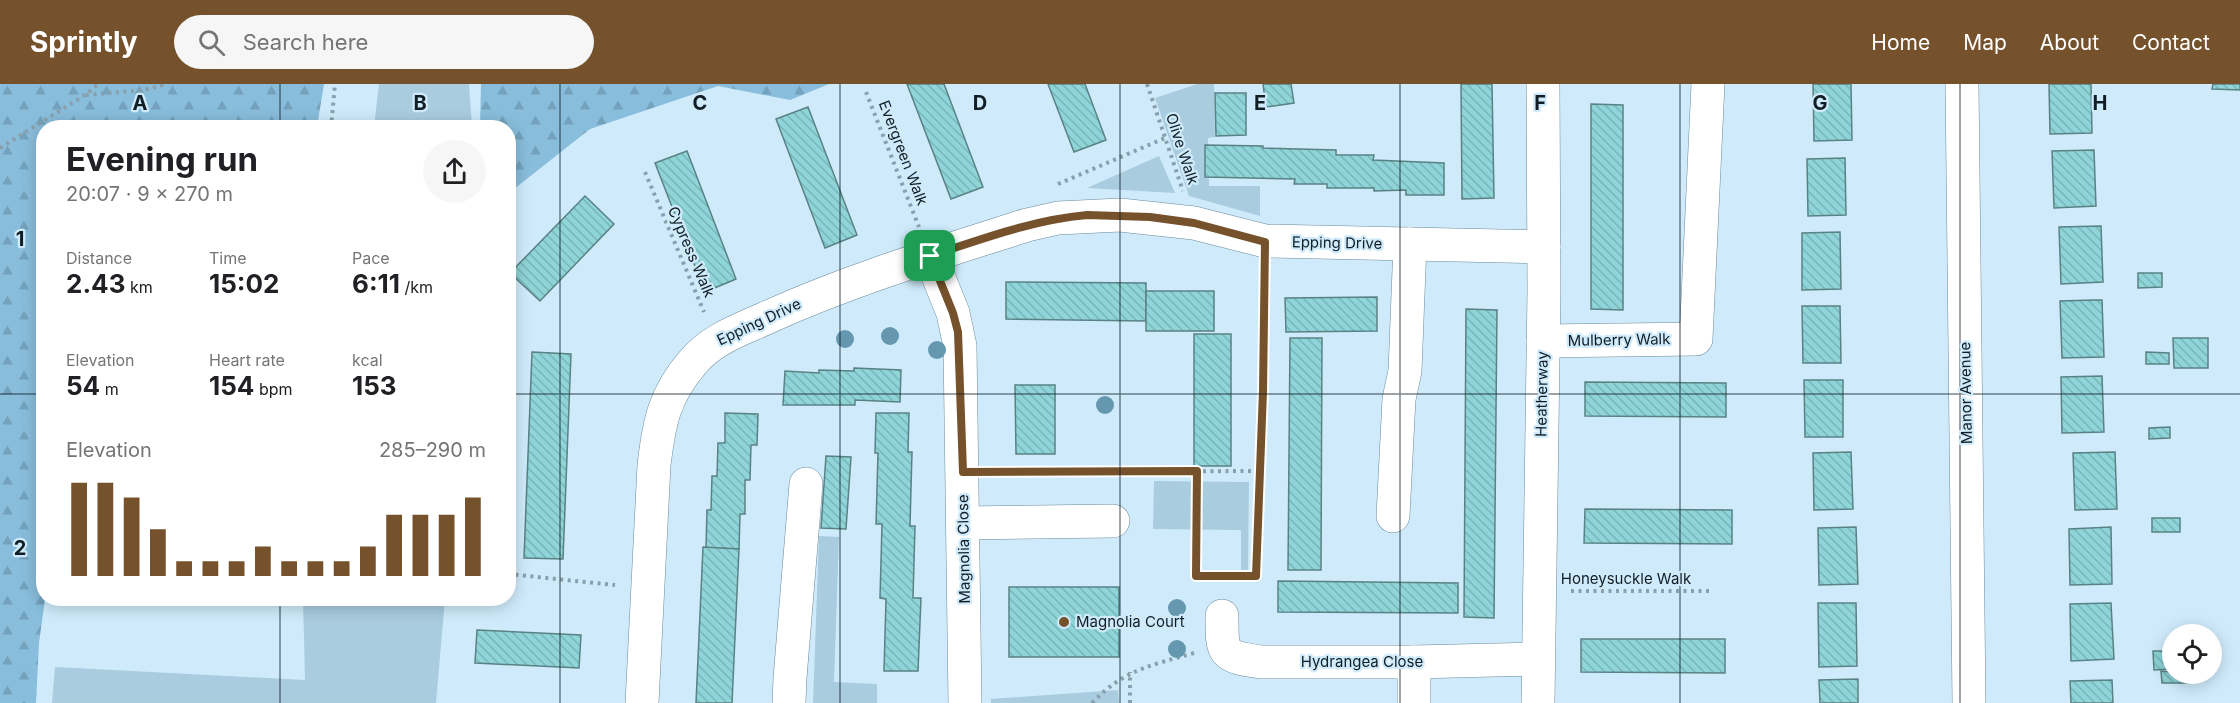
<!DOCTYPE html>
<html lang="en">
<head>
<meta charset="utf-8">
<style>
  :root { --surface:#fff; --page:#f6f6f6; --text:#202124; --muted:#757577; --accent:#75522b }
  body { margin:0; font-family:Inter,sans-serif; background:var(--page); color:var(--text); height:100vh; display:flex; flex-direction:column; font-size:22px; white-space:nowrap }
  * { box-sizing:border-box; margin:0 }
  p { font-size:20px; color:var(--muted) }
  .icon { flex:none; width:33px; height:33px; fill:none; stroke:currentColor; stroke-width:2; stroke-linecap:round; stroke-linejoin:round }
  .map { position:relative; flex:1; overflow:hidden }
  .sheet { position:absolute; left:36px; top:36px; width:480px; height:486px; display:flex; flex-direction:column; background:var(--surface); border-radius:24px; box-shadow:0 3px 15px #0003 }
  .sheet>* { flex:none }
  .buttons { position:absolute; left:2162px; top:540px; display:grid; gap:12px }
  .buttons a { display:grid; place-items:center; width:60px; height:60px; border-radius:50%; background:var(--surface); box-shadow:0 3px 15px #0003; font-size:30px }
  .pin { position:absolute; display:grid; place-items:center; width:51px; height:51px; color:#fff; margin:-26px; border-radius:12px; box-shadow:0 3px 9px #0006 }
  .round { display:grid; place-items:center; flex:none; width:63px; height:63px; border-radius:32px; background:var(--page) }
  .overview { display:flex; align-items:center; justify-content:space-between; height:102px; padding:0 30px }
  h1 { font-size:33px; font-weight:700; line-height:45px }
  .stats { display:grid; grid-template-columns:repeat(3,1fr); gap:9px; height:102px; padding:6px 30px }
  .stats div { display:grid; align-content:center }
  .stats b { font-size:26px; font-weight:700 }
  .stats small { font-size:16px; font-weight:400 }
  .stats p { font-size:16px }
  .chart { height:168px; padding:12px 30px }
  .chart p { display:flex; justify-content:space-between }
  .chart svg { width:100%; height:108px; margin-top:6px; stroke:var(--accent); stroke-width:6 }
  header { display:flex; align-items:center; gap:36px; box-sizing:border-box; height:84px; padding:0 30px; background:var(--accent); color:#fff }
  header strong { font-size:28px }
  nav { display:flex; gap:33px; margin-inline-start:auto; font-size:21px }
  .search { width:420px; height:54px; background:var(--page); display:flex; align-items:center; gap:15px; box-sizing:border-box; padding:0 21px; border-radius:33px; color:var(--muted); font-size:22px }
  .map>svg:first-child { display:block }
  .grass { fill:#aaccdf }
  .forest { fill:url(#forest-firs) }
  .building { fill:url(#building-back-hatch); stroke:#598285; stroke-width:1.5 }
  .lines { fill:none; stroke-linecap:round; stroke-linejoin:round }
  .minor-casing { stroke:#6a8a9c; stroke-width:34 }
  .path { stroke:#899fac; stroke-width:4; stroke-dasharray:3 4.5; stroke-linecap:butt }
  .minor { stroke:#fff; stroke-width:33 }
  .tree { fill:#6597af }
  .route-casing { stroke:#fff; stroke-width:12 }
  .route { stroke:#75522b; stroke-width:8 }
  .grid { fill:none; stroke:#111e25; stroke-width:1.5; stroke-opacity:0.55 }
  .poi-dot { fill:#75522b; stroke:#cfebfb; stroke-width:2 }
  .labels { text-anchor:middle; stroke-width:4.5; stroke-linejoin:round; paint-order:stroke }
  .street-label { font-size:15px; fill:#111e25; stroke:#cfebfb }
  .poi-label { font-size:15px; fill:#111e25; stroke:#cfebfb; text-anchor:start }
  .grid-label { font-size:20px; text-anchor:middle; font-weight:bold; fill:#111e25; stroke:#cfebfb; stroke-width:4.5; stroke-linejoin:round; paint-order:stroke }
</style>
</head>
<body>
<header>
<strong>Sprintly</strong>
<div class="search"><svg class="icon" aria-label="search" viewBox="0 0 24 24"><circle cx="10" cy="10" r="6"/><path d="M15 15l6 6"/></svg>Search here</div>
<nav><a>Home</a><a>Map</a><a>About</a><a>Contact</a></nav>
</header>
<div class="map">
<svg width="2240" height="619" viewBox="0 0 2240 619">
  <defs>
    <pattern id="forest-firs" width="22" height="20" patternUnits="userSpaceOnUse" patternTransform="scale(1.5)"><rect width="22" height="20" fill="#88bddb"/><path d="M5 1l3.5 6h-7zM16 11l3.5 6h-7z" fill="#74a2bc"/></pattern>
    <pattern id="building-back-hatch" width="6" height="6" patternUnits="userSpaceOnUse" patternTransform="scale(1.5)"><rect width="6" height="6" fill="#8ed4d8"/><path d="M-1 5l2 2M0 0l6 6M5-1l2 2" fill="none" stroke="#79b6b9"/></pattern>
  </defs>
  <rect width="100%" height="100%" fill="#cfebfb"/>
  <g class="grass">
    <path d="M379,0H469L472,43H374Z"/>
    <path d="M1197,0H1214L1215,53L1208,54L1209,102H1260V132L1189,112L1155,14Z"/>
    <path d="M1159,72L1175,109L1087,104Z"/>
    <path d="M1154,397L1249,398L1248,489H1241V446L1153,445Z"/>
    <path d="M819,452L839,453L834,598L877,600V619H813Z"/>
    <path d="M303,515H445L436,619H52L55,583L305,596Z"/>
    <path d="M1118,606L1119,619H991V615Z"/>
  </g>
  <g class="forest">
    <path d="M0,0H324L317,43L44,44V514L45,515L39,559L36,619H0Z"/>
    <path d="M481,0H829L790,16L718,2L590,45L509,109L508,44L480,43Z"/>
  </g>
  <g class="building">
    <path d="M907,0H944L983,103L951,115Z"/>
    <path d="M1048,0H1085L1106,56L1074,68Z"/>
    <path d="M1263,0H1291L1294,19L1266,23Z"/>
    <path d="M1461,0H1492L1494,114L1462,115Z"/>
    <path d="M1813,0H1851L1852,56L1814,57Z"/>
    <path d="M2049,0H2091L2092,49L2050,50Z"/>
    <path d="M2213,0H2240V6L2212,5Z"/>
    <path d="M1215,9H1246V51L1216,52Z"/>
    <path d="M1591,20L1623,21V226L1591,225Z"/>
    <path d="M808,23L857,151L825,164L776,35Z"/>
    <path d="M1205,61L1263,62V64L1336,66V71H1374L1373,76L1444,79V111H1406V106L1374,107V104H1327V100H1294L1295,95L1205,93Z"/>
    <path d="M2094,66L2096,122L2054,124L2052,67Z"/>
    <path d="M687,67L736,195L705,208L655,79Z"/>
    <path d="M1845,74L1846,131L1808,132L1807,75Z"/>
    <path d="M585,112L614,140L540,217L510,189Z"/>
    <path d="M2101,142L2103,198L2061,200L2059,143Z"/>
    <path d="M1840,148L1841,205L1802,206V149Z"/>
    <path d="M2138,189H2162V203L2138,204Z"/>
    <path d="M1006,198L1146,199V237L1006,235Z"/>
    <rect x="1146" y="207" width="68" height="40"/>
    <path d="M1377,213V247L1286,248L1285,214Z"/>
    <path d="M2095,216H2102L2104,273L2062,274L2060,217Z"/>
    <path d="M1802,222H1840L1841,279H1803Z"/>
    <path d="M1466,225L1497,226L1494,534L1464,533Z"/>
    <rect x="1194" y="250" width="37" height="132"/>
    <path d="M1290,254H1322L1321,486H1288Z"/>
    <path d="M2173,254H2208V284H2174Z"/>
    <path d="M532,268L571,270L563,475L524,474Z"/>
    <path d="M2146,268L2169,269V280H2146Z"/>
    <path d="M854,284L901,286L900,318L855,316V321H783L785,287L819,289V286L854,287Z"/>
    <path d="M2102,292L2104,348L2062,349L2061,293Z"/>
    <path d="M1804,296H1843V353H1805Z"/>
    <path d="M1585,298L1726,299V333L1585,332Z"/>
    <path d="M1015,301H1055V370H1016Z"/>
    <path d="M725,329L758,330L757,361H751L750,396H745V430H740L739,465L706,464L707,426H711L712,392H717L718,359H725Z"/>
    <path d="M876,329H909L908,368H912L910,442H915L913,514H921L918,587H884L886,515L880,514L882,440H876L878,369H875Z"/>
    <path d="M2170,343V354L2149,355V344Z"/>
    <path d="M1851,368L1853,425L1814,426L1813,369Z"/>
    <path d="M2115,368L2117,425L2075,426L2073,369Z"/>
    <path d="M826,372L851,373L846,445L821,444Z"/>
    <path d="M1585,425L1732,426V460L1584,459Z"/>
    <rect x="2152" y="434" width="28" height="14"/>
    <path d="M1856,443L1858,500L1819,501L1818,444Z"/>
    <path d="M2111,443L2112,500L2070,501L2069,445Z"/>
    <path d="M703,463L739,465L732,619H696Z"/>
    <path d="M1278,497L1458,499V529L1278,528Z"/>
    <rect x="1009" y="503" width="110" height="70"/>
    <path d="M1818,519H1856L1857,582L1819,583Z"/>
    <path d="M2111,519L2114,575L2071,577L2070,520Z"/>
    <path d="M477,546L581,551L579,584L475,579Z"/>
    <path d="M1581,555H1725V589L1581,588Z"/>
    <path d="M2153,567H2172V585L2154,586Z"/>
    <path d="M2161,587L2188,590V599H2162Z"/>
    <path d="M1858,595V619H1820L1819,596Z"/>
    <path d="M2112,596L2113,619H2071L2070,597Z"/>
  </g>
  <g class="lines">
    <defs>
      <g id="minor">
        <path d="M1962,0L1969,619"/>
        <path d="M930,172L953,229L960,262L965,619"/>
        <path d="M1543,257L1696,255L1708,0"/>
        <path d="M1393,432L1399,315L1405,287L1410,160"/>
        <path d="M964,439L1113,437"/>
        <path d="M1222,532C1222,571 1222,572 1261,578H1414L1538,575"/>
        <path d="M1414,578V619"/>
        <path d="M642,619L654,381C659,339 664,311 693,278C712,255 740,246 766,234C850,196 939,169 1027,141L1058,134L1120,131L1194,139L1265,157L1544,163"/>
        <path d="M789,619L790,594L806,400"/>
        <path d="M1538,619L1544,206L1543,0"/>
      </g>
    </defs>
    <use href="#minor" class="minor-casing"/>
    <g class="path">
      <path d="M1147,0L1183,107"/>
      <path d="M866,8L919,143"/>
      <path d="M86,11L144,6L166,0"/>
      <path d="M331,44L335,0"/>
      <path d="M0,64L85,11L98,0"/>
      <path d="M645,88L704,228"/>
      <path d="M1058,100L1165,54"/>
      <path d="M993,388L1260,387"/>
      <path d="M1197,388L1196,492H1256L1263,307L1264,188"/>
      <path d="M508,490L615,501"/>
      <path d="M1571,507H1711"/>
      <path d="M1092,619C1123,586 1152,581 1194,569"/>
      <path d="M1130,619V588"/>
    </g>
    <use href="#minor" class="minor"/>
  </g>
  <g class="tree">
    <circle cx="890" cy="252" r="9"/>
    <circle cx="845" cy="255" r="9"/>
    <circle cx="937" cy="266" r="9"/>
    <circle cx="1105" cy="321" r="9"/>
    <circle cx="1177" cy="524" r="9"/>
    <circle cx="1177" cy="565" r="9"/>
  </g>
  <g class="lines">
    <defs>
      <path id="route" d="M1087,131L1150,133L1194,139L1265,158L1263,307L1256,492H1196L1197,387L963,388L958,248L953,229L930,172C982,155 1032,136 1087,131Z"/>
    </defs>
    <use href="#route" class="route-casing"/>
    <use href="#route" class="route"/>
  </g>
  <path class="grid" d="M280,0V44M560,0V619M840,0V619M1120,0V619M1400,0V619M1680,0V619M1960,0V619M0,310H44M508,310H2240M280,514V619"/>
  <circle class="poi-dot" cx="1064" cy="538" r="6"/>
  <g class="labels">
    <g class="street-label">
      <text transform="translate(1182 65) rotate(72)" y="5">Olive Walk</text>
      <text transform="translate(903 69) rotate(69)" y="5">Evergreen Walk</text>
      <text transform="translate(1337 159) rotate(1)" y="5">Epping Drive</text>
      <text transform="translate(691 168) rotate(67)" y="5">Cypress Walk</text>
      <text transform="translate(759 238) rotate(-25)" y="5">Epping Drive</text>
      <text transform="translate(1619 256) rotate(-1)" y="5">Mulberry Walk</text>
      <text transform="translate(1966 309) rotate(-91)" y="5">Manor Avenue</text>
      <text transform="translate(1542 310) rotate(-89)" y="5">Heatherway</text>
      <text transform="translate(964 465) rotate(-91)" y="5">Magnolia Close</text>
      <text x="1626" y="500">Honeysuckle Walk</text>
      <text x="1362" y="583">Hydrangea Close</text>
    </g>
    <g class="poi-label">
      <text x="1076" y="543">Magnolia Court</text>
    </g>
  </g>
  <g class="grid-label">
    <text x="140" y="26">A</text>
    <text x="420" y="26">B</text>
    <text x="700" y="26">C</text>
    <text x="980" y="26">D</text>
    <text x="1260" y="26">E</text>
    <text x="1540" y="26">F</text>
    <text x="1820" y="26">G</text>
    <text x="2100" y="26">H</text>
    <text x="20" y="162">1</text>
    <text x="20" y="471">2</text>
  </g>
</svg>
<div class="buttons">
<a><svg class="icon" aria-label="locate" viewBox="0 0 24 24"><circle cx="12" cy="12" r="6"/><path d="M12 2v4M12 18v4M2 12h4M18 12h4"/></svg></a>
</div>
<div class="pin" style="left:930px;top:172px;background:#1e9e55"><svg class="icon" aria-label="arrive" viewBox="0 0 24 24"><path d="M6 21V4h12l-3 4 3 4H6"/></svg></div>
<section class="sheet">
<div class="overview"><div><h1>Evening run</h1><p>20:07 · 9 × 270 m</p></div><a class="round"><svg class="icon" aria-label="share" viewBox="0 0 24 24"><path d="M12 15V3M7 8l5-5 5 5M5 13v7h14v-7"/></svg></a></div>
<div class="stats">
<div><p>Distance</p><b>2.43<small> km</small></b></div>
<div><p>Time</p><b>15:02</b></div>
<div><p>Pace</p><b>6:11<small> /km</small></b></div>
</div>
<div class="stats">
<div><p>Elevation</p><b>54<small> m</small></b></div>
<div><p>Heart rate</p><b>154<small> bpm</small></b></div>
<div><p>kcal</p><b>153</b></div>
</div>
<div class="chart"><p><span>Elevation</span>285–290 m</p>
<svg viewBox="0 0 160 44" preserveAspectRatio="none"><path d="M5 44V6M15 44V6M25 44V12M35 44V25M45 44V38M55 44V38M65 44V38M75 44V32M85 44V38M95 44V38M105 44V38M115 44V32M125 44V19M135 44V19M145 44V19M155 44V12"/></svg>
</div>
</section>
</div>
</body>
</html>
